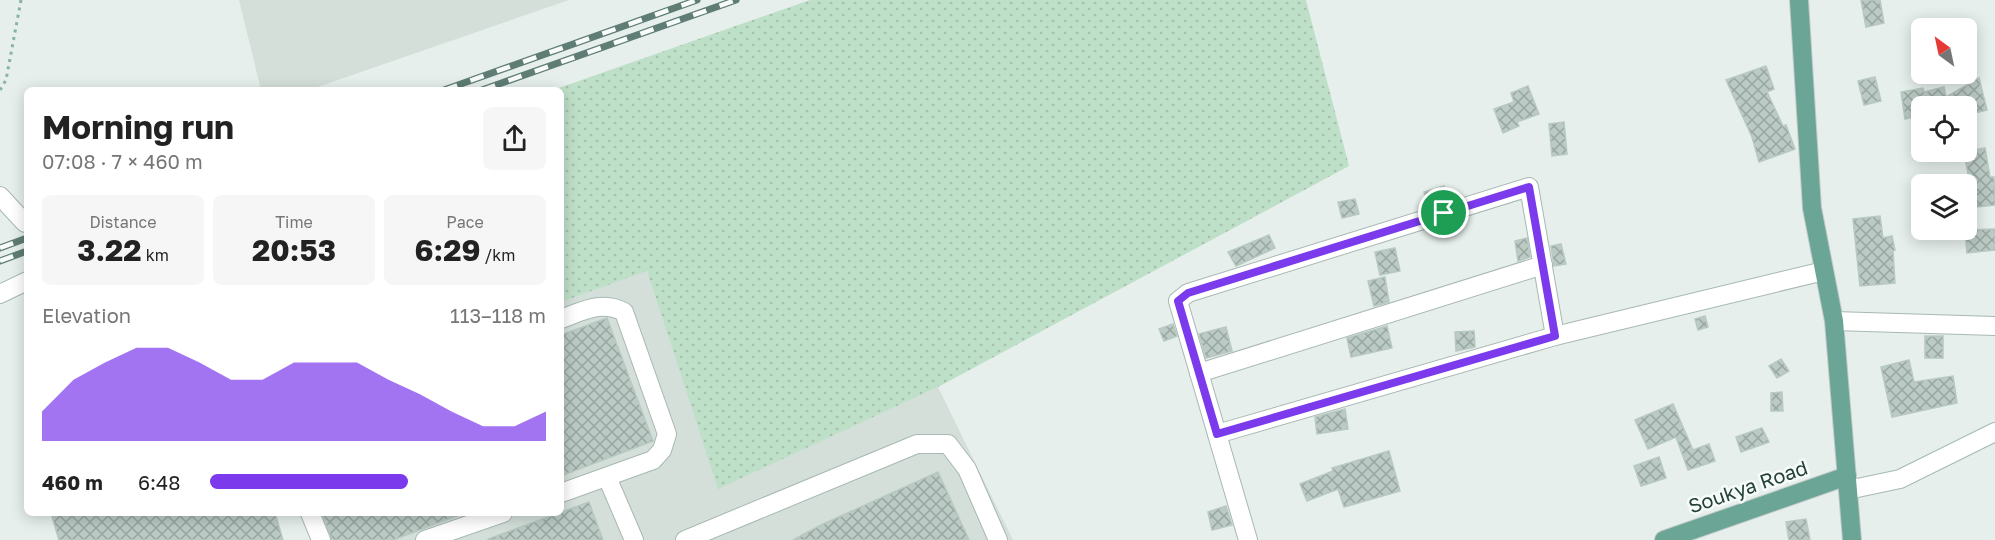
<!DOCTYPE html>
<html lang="en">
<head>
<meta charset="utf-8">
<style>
  :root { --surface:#fff; --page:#f6f6f6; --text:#222; --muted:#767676; --accent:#7c3aed }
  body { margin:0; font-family:"Golos Text",sans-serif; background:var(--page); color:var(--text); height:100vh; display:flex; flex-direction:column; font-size:22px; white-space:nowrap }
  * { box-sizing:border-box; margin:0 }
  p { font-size:20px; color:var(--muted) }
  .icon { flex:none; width:33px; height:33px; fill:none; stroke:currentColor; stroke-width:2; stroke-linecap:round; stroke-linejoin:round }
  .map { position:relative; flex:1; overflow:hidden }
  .side { position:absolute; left:24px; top:87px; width:540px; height:429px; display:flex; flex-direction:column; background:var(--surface); border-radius:9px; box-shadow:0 3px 15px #0003 }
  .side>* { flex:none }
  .needle { width:39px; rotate:327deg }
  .tools { position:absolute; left:1911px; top:18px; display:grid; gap:12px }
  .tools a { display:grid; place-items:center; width:66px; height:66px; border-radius:9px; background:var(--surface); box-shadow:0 3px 15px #0003; font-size:30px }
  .pin { position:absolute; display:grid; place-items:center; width:51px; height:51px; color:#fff; margin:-26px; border:3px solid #fff; border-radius:50%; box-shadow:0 2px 6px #0007 }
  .round { display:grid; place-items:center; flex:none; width:63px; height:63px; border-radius:9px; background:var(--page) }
  .headline { display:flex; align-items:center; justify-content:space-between; height:102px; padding:0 18px }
  h1 { font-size:33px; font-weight:700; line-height:45px }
  .figures { display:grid; grid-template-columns:repeat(3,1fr); gap:9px; height:102px; padding:6px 18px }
  .figures div { display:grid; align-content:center; border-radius:9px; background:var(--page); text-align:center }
  .figures b { font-size:30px; font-weight:700 }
  .figures small { font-size:16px; font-weight:400 }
  .figures p { font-size:16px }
  .chart { height:168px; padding:12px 18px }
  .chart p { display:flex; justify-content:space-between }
  .chart svg { width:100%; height:108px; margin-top:6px; fill:var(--accent); opacity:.7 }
  ul { padding:0 18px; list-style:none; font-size:20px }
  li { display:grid; grid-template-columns:96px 72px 1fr; align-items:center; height:45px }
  li i { height:15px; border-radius:8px; background:var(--accent) }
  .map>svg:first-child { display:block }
  .built { fill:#d4dfda }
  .grass { fill:url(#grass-dots) }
  .building { fill:url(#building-cross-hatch); stroke:#b8c9c2; stroke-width:1.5 }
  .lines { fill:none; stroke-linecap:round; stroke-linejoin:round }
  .minor-casing { stroke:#a8b8b2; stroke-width:20 }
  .major-casing { stroke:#c2cac8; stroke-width:20 }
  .path { stroke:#86b3a5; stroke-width:3; stroke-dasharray:3 4.5; stroke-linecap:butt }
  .minor { stroke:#fff; stroke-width:18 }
  .major { stroke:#6aa596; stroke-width:18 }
  .rail-casing { stroke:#5f7d75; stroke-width:7 }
  .rail { stroke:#f7fbf9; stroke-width:4.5; stroke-dasharray:14; stroke-linecap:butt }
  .route-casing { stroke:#fff; stroke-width:12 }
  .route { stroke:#7c3aed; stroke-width:8 }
  .labels { text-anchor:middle; stroke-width:5; stroke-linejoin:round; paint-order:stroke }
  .street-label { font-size:20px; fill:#24423a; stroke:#f7fbf9 }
</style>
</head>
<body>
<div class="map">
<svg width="1995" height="540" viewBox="0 0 1995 540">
  <defs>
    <pattern id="grass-dots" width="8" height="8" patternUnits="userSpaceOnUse" patternTransform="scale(1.5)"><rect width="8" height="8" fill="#bfe0c8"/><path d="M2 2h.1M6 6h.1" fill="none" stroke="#a4c1ad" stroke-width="1.8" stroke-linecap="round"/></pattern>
    <pattern id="building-cross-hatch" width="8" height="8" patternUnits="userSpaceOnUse" patternTransform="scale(1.5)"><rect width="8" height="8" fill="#bbcac4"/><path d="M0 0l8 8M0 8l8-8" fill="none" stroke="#98a6a0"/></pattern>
  </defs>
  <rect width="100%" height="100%" fill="#e6efeb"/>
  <g class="built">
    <path d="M239,0H569L309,90H261Z"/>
    <path d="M647,270L718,488L938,387L1013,540H311L302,513H561V302Z"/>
  </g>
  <path class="grass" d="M810,0H1306L1349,166L938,387L718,489L647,271L561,302V90H553Z"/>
  <g class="building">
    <path d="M1861,0H1880L1884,23L1866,27Z"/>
    <path d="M1766,66L1774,89L1767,92L1783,126L1786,125L1795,149L1759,162L1752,137L1726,80Z"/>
    <path d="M1875,77L1881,101L1864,105L1858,81Z"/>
    <path d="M1979,78L1987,110L1971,114L1969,106H1922V115L1905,119L1901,92L1923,88L1924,92L1944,87L1946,97Z"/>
    <path d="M1528,86L1539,114L1517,122L1519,126L1503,133L1494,109L1514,102L1511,93Z"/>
    <path d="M1564,122L1567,154L1552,156L1549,124Z"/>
    <path d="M1985,148L1990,177H1994L1995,205L1968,208L1965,179H1969L1964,152Z"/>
    <path d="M1444,186L1448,200L1428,207L1424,192Z"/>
    <path d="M1355,199L1359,214L1342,218L1338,202Z"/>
    <path d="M1880,216L1883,238L1892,236L1895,250L1893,251L1895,283L1860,286L1853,219Z"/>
    <path d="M1995,229V250L1967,253L1965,230Z"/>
    <path d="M1269,235L1275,248L1236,266L1228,252Z"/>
    <path d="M1527,238L1530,257L1518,261L1515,241Z"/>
    <path d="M1561,244L1566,264L1554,266L1551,246Z"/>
    <path d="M1395,248L1400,271L1380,275L1375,252Z"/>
    <path d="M1385,277L1389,302L1374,306L1368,281Z"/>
    <path d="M1705,316L1708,327L1698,330L1695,319Z"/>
    <path d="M607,318L653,441L561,476V335Z"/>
    <path d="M1173,324L1177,336L1164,341L1159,329Z"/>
    <path d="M1387,326L1392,348L1351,357L1347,338Z"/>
    <path d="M1226,327L1232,351L1206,358L1199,334Z"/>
    <path d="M1474,331L1475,347L1456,351L1455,332Z"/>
    <rect x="1925" y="336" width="18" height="22"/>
    <path d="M1781,359L1789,371L1777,378L1769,366Z"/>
    <path d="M1909,360L1914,382L1953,376L1957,403L1892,417L1881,367Z"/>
    <path d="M1782,392L1783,411H1771V393Z"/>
    <path d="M1673,404L1693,450L1709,444L1715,461L1688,470L1676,437L1648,449L1635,420Z"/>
    <path d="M1345,409L1348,429L1317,434L1315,417Z"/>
    <path d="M1762,428L1769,442L1741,452L1736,437Z"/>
    <path d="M1389,451L1400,491L1344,507L1338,489L1307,501L1300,484L1333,471L1332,468Z"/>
    <path d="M1659,457L1666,478L1641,486L1634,466Z"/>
    <path d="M938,472L969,540H793L821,525Z"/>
    <path d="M589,502L603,540H489L488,539Z"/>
    <path d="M1226,506L1232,525L1212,530L1208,512Z"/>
    <path d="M51,513H275L283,540H59Z"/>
    <path d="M322,513H461L462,514L393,540H332Z"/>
    <path d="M1806,519L1810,540H1789L1786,522Z"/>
  </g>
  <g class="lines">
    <defs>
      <g id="minor">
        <path d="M0,196L25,223"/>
        <path d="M0,294L27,281"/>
        <path d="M561,319C583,311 602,300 624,312L667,434L662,450L653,460L561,493"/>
        <path d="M1834,321L1995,326"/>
        <path d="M1199,373L1543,265"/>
        <path d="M1217,434L1555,336"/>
        <path d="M607,477L634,540"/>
        <path d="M1848,490L1900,479L1995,432"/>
        <path d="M310,513L321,540"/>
        <path d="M425,540L503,513"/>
        <path d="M685,540L917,444H948L967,469L998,540"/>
        <path d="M1248,540L1178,301L1188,293L1529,187L1555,336L1824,271"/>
      </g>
      <g id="major">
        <path d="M1799,0L1812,208L1834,321L1852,540"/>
        <path d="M1664,540L1847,476"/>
      </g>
    </defs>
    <use href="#minor" class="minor-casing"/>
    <use href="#major" class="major-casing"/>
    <path class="path" d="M0,90L6,80L21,0"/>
    <use href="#minor" class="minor"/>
    <use href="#major" class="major"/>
    <defs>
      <g id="rail">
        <path d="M444,90L697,0"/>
        <path d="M482,90L736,0"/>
        <path d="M0,248L27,238"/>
        <path d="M0,261L27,251"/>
      </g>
    </defs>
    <use href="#rail" class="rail-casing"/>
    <use href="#rail" class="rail"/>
  </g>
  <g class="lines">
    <defs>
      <path id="route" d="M1529,187L1555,336L1217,434L1178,301L1188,293Z"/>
    </defs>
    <use href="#route" class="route-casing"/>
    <use href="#route" class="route"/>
  </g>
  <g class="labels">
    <g class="street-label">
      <text transform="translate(1748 487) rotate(-19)" y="7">Soukya Road</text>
    </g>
  </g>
</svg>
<div class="tools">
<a><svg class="needle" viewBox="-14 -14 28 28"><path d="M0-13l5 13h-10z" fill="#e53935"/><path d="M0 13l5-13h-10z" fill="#767676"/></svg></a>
<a><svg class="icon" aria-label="locate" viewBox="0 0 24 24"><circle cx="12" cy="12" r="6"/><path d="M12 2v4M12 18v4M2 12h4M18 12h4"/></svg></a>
<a><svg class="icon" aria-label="layers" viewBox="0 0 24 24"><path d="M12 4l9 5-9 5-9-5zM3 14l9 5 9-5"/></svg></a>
</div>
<div class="pin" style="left:1444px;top:213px;background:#1e9e55"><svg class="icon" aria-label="arrive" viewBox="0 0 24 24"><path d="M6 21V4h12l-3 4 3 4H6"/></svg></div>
<section class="side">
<div class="headline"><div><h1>Morning run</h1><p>07:08 · 7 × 460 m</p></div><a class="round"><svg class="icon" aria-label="share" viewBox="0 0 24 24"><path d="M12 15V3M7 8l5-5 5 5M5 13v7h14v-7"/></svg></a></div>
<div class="figures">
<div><p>Distance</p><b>3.22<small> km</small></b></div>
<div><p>Time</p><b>20:53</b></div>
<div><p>Pace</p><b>6:29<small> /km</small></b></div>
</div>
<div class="chart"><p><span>Elevation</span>113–118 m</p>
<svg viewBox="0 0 160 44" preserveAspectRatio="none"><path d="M0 44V32L10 19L20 12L30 6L40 6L50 12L60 19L70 19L80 12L90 12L100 12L110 19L120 25L130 32L140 38L150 38L160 32V44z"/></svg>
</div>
<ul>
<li><b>460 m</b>6:48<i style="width:59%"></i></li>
</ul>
</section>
</div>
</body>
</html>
